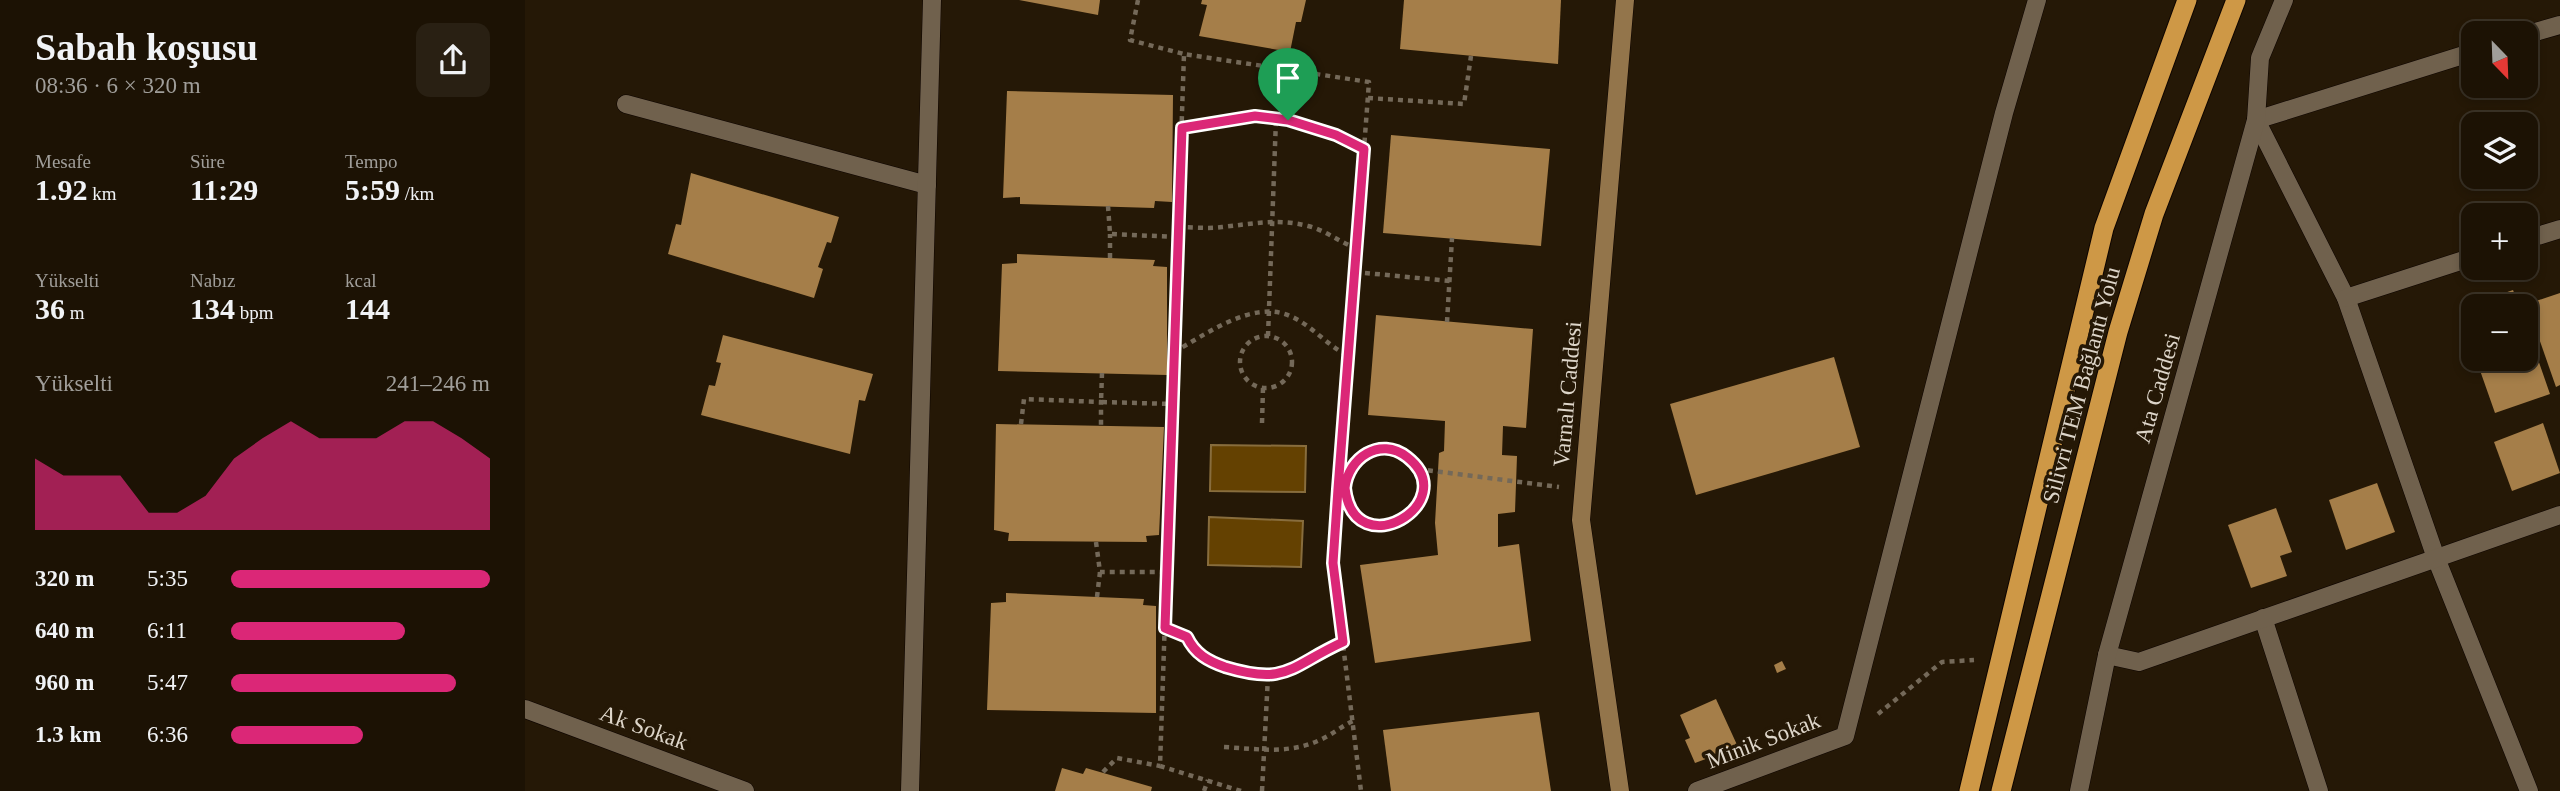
<!DOCTYPE html>
<html lang="tr">
<head>
<meta charset="utf-8">
<style>
  :root { --surface:#1c1204; --page:#292013; --text:#f1f3f6; --muted:#a09e9a; --line:#3a3226; --accent:#db2777 }
  body { margin:0; font-family:"Times New Roman",serif; background:var(--page); color:var(--text); height:100vh; display:flex; flex-direction:column; font-size:26px; white-space:nowrap }
  * { box-sizing:border-box; margin:0 }
  p { font-size:23px; color:var(--muted) }
  .icon { flex:none; width:38px; height:38px; fill:none; stroke:currentColor; stroke-width:2; stroke-linecap:round; stroke-linejoin:round }
  .map { position:relative; flex:1; overflow:hidden }
  .details { display:flex; flex-direction:column; background:var(--surface); width:525px }
  .details>* { flex:none }
  .needle { width:46px; rotate:157deg }
  .tools { position:absolute; left:1936px; top:21px; display:grid; gap:14px }
  .tools a { display:grid; place-items:center; width:77px; height:77px; border-radius:14px; background:var(--surface); box-shadow:0 4px 10px #0003,0 0 0 2px var(--line); font-size:35px }
  .pin { position:absolute; display:grid; place-items:center; width:60px; height:60px; color:#fff; margin:-72px -30px; border-radius:50% 50% 50% 0; rotate:-45deg; box-shadow:0 0 7px #0007 }
  .pin .icon { rotate:45deg }
  .round { display:grid; place-items:center; flex:none; width:74px; height:74px; border-radius:14px; background:var(--page) }
  .head { display:flex; align-items:center; justify-content:space-between; height:119px; padding:0 35px }
  h1 { font-size:38px; font-weight:700; line-height:52px }
  .metrics { display:grid; grid-template-columns:repeat(3,1fr); gap:10px; height:119px; padding:7px 35px }
  .metrics div { display:grid; align-content:center }
  .metrics b { font-size:30px; font-weight:700 }
  .metrics small { font-size:19px; font-weight:400 }
  .metrics p { font-size:19px }
  .chart { height:196px; padding:14px 35px }
  .chart p { display:flex; justify-content:space-between }
  .chart svg { width:100%; height:126px; margin-top:7px; fill:var(--accent); opacity:.7 }
  ul { padding:0 35px; list-style:none; font-size:23px }
  li { display:grid; grid-template-columns:112px 84px 1fr; align-items:center; height:52px }
  li i { height:18px; border-radius:9px; background:var(--accent) }
  main { display:flex; flex:1; min-height:0 }
  .map>svg:first-child { display:block }
  .water { fill:#644101; stroke:#886d3d; stroke-width:2 }
  .building { fill:#a57e49 }
  .lines { fill:none; stroke-linecap:round; stroke-linejoin:round }
  .minor-casing { stroke:#0d0400; stroke-width:19 }
  .tertiary-casing { stroke:#0d0400; stroke-width:19 }
  .secondary-casing { stroke:#0d0400; stroke-width:19 }
  .trunk-casing { stroke:#0d0400; stroke-width:21 }
  .path { stroke:#746959; stroke-width:4.5; stroke-dasharray:5 5; stroke-linecap:butt }
  .minor { stroke:#70614d; stroke-width:18 }
  .tertiary { stroke:#70614d; stroke-width:18 }
  .secondary { stroke:#93754b; stroke-width:18 }
  .trunk { stroke:#ce9846; stroke-width:19 }
  .route-casing { stroke:#fff; stroke-width:14 }
  .route { stroke:#db2777; stroke-width:9 }
  .labels { text-anchor:middle; stroke-width:7; stroke-linejoin:round; paint-order:stroke }
  .street-label { font-size:23px; fill:#ddd5c9; stroke:#251806 }
</style>
</head>
<body>
<main>
<section class="details">
<div class="head"><div><h1>Sabah koşusu</h1><p>08:36 · 6 × 320 m</p></div><a class="round"><svg class="icon" aria-label="share" viewBox="0 0 24 24"><path d="M12 15V3M7 8l5-5 5 5M5 13v7h14v-7"/></svg></a></div>
<div class="metrics">
<div><p>Mesafe</p><b>1.92<small> km</small></b></div>
<div><p>Süre</p><b>11:29</b></div>
<div><p>Tempo</p><b>5:59<small> /km</small></b></div>
</div>
<div class="metrics">
<div><p>Yükselti</p><b>36<small> m</small></b></div>
<div><p>Nabız</p><b>134<small> bpm</small></b></div>
<div><p>kcal</p><b>144</b></div>
</div>
<div class="chart"><p><span>Yükselti</span>241–246 m</p>
<svg viewBox="0 0 160 44" preserveAspectRatio="none"><path d="M0 44V19L10 25L20 25L30 25L40 38L50 38L60 32L70 19L80 12L90 6L100 12L110 12L120 12L130 6L140 6L150 12L160 19V44z"/></svg>
</div>
<ul>
<li><b>320 m</b>5:35<i style="width:100%"></i></li>
<li><b>640 m</b>6:11<i style="width:67%"></i></li>
<li><b>960 m</b>5:47<i style="width:87%"></i></li>
<li><b>1.3 km</b>6:36<i style="width:51%"></i></li>
</ul>
</section>
<div class="map">
<svg width="2035" height="791" viewBox="0 0 2035 791">
  <rect width="100%" height="100%" fill="#251806"/>
  <g class="water">
    <path d="M686,445L781,446L780,492L685,491Z"/>
    <path d="M684,517L778,521L776,567L683,565Z"/>
  </g>
  <g class="building">
    <path d="M494,0H575L573,15Z"/>
    <path d="M677,0H781L776,22H771L765,52L674,36L682,5L676,4Z"/>
    <path d="M879,0H1036L1033,64L875,49Z"/>
    <path d="M482,91L648,95L647,202L630,201L629,208L495,204V197L478,198Z"/>
    <path d="M866,135L1025,149L1016,246L858,233Z"/>
    <path d="M166,173L314,217L306,243L302,242L293,267L298,269L289,298L143,254L151,224L156,225Z"/>
    <path d="M492,254L630,260L628,266L642,267V375L473,371L477,264L492,263Z"/>
    <path d="M1988,290L1994,306H1948L1947,348L1934,309Z"/>
    <path d="M2035,293V385L2031,387L2002,304Z"/>
    <path d="M851,315L1008,329L1001,428L978,426L977,455L992,456L990,512L973,514V547L994,544L1006,641L850,663L835,565L913,555L910,523L914,453L919,451L920,421L843,415Z"/>
    <path d="M2001,325L2025,394L1970,413L1951,359H2000Z"/>
    <path d="M198,335L348,374L340,401L334,400L325,454L176,415L184,385L190,386L196,363L191,362Z"/>
    <path d="M1309,357L1335,447L1171,495L1145,404Z"/>
    <path d="M2018,423L2035,473L1987,491L1969,442Z"/>
    <path d="M471,424L639,427L634,535L621,536L622,542L483,541L484,533L469,530Z"/>
    <path d="M1852,483L1870,532L1821,550L1804,500Z"/>
    <path d="M1751,508L1767,552L1755,556L1762,576L1726,588L1703,525Z"/>
    <path d="M481,593L619,599L618,605L631,606V713L462,710L466,603L481,602Z"/>
    <path d="M1257,661L1261,669L1252,673L1249,665Z"/>
    <path d="M1191,699L1213,747L1170,763L1160,740L1165,738L1155,715Z"/>
    <path d="M1014,712L1026,791H866L858,730Z"/>
    <path d="M537,768L558,774L561,768L627,787L626,791H530Z"/>
  </g>
  <g class="lines">
    <defs>
      <g id="minor">
        <path d="M2000,35L2035,25"/>
        <path d="M1948,52L1731,120L1821,298L1911,558L2004,791"/>
        <path d="M101,104L402,185"/>
        <path d="M2000,240L2035,229"/>
        <path d="M1821,298L1948,257"/>
        <path d="M1738,618L1794,791"/>
        <path d="M1582,655L1614,662L2035,515"/>
        <path d="M0,709L220,791"/>
        <path d="M385,791L407,0"/>
        <path d="M1172,791L1320,736L1479,113L1512,0"/>
      </g>
      <path id="tertiary" d="M1554,791L1582,655L1731,120L1735,58L1759,0"/>
      <path id="secondary" d="M1095,791L1056,520L1100,0"/>
      <g id="trunk">
        <path d="M1444,791L1579,228L1662,0"/>
        <path d="M1476,791L1593,332L1629,214L1711,0"/>
      </g>
    </defs>
    <use href="#minor" class="minor-casing"/>
    <use href="#tertiary" class="tertiary-casing"/>
    <use href="#secondary" class="secondary-casing"/>
    <use href="#trunk" class="trunk-casing"/>
    <g class="path">
      <path d="M613,0L605,40L659,54"/>
      <path d="M843,98L939,104L946,56"/>
      <path d="M657,128L730,116L792,129L839,149"/>
      <path d="M583,206L585,234L653,237"/>
      <path d="M653,227C667,227 683,229 697,227C727,224 752,218 783,226C800,230 814,242 831,248"/>
      <path d="M585,258V234"/>
      <path d="M830,272L925,281"/>
      <path d="M922,322L927,238"/>
      <circle cx="741" cy="362" r="26"/>
      <path d="M743,336L751,119"/>
      <path d="M649,352C680,335 728,299 765,316C787,325 802,346 824,356"/>
      <path d="M577,373L576,402L647,404"/>
      <path d="M737,423L738,388"/>
      <path d="M496,424L499,399L576,402V426"/>
      <circle cx="858" cy="487" r="38"/>
      <path d="M893,469L1034,487"/>
      <path d="M571,542L575,572H642"/>
      <path d="M572,597L575,572"/>
      <path d="M640,628L662,637C670,654 683,661 700,667C763,686 765,666 818,642"/>
      <path d="M1353,714L1417,662L1449,660"/>
      <path d="M699,747C734,749 766,755 799,738C809,733 817,726 828,721"/>
      <path d="M578,772L592,758L635,766"/>
      <path d="M679,791L683,780"/>
      <path d="M716,791L635,766L659,54L844,82L808,563L836,791"/>
      <path d="M737,791L743,676"/>
    </g>
    <use href="#minor" class="minor"/>
    <use href="#tertiary" class="tertiary"/>
    <use href="#secondary" class="secondary"/>
    <use href="#trunk" class="trunk"/>
  </g>
  <g class="lines">
    <defs>
      <path id="route" d="M763,120L730,116L657,128L640,628L662,637C670,654 683,661 700,667C763,686 765,666 818,642L808,563L813,489L820,488C823,458 855,436 882,457C940,502 829,568 820,488L813,489L839,149L811,135L763,120"/>
    </defs>
    <use href="#route" class="route-casing"/>
    <use href="#route" class="route"/>
  </g>
  <g class="labels">
    <g class="street-label">
      <text transform="translate(1556 385) rotate(-75)" y="8">Silivri TEM Bağlantı Yolu</text>
      <text transform="translate(1632 388) rotate(-74)" y="8">Ata Caddesi</text>
      <text transform="translate(1042 394) rotate(-85)" y="8">Varnalı Caddesi</text>
      <text transform="translate(119 727) rotate(20)" y="8">Ak Sokak</text>
      <text transform="translate(1238 740) rotate(-21)" y="8">Minik Sokak</text>
    </g>
  </g>
</svg>
<div class="tools">
<a><svg class="needle" viewBox="-14 -14 28 28"><path d="M0-13l5 13h-10z" fill="#e53935"/><path d="M0 13l5-13h-10z" fill="#a09e9a"/></svg></a>
<a><svg class="icon" aria-label="layers" viewBox="0 0 24 24"><path d="M12 4l9 5-9 5-9-5zM3 14l9 5 9-5"/></svg></a>
<a>+</a>
<a>−</a>
</div>
<div class="pin" style="left:763px;top:120px;background:#1e9e55"><svg class="icon" aria-label="arrive" viewBox="0 0 24 24"><path d="M6 21V4h12l-3 4 3 4H6"/></svg></div>
</div>
</main>
</body>
</html>
